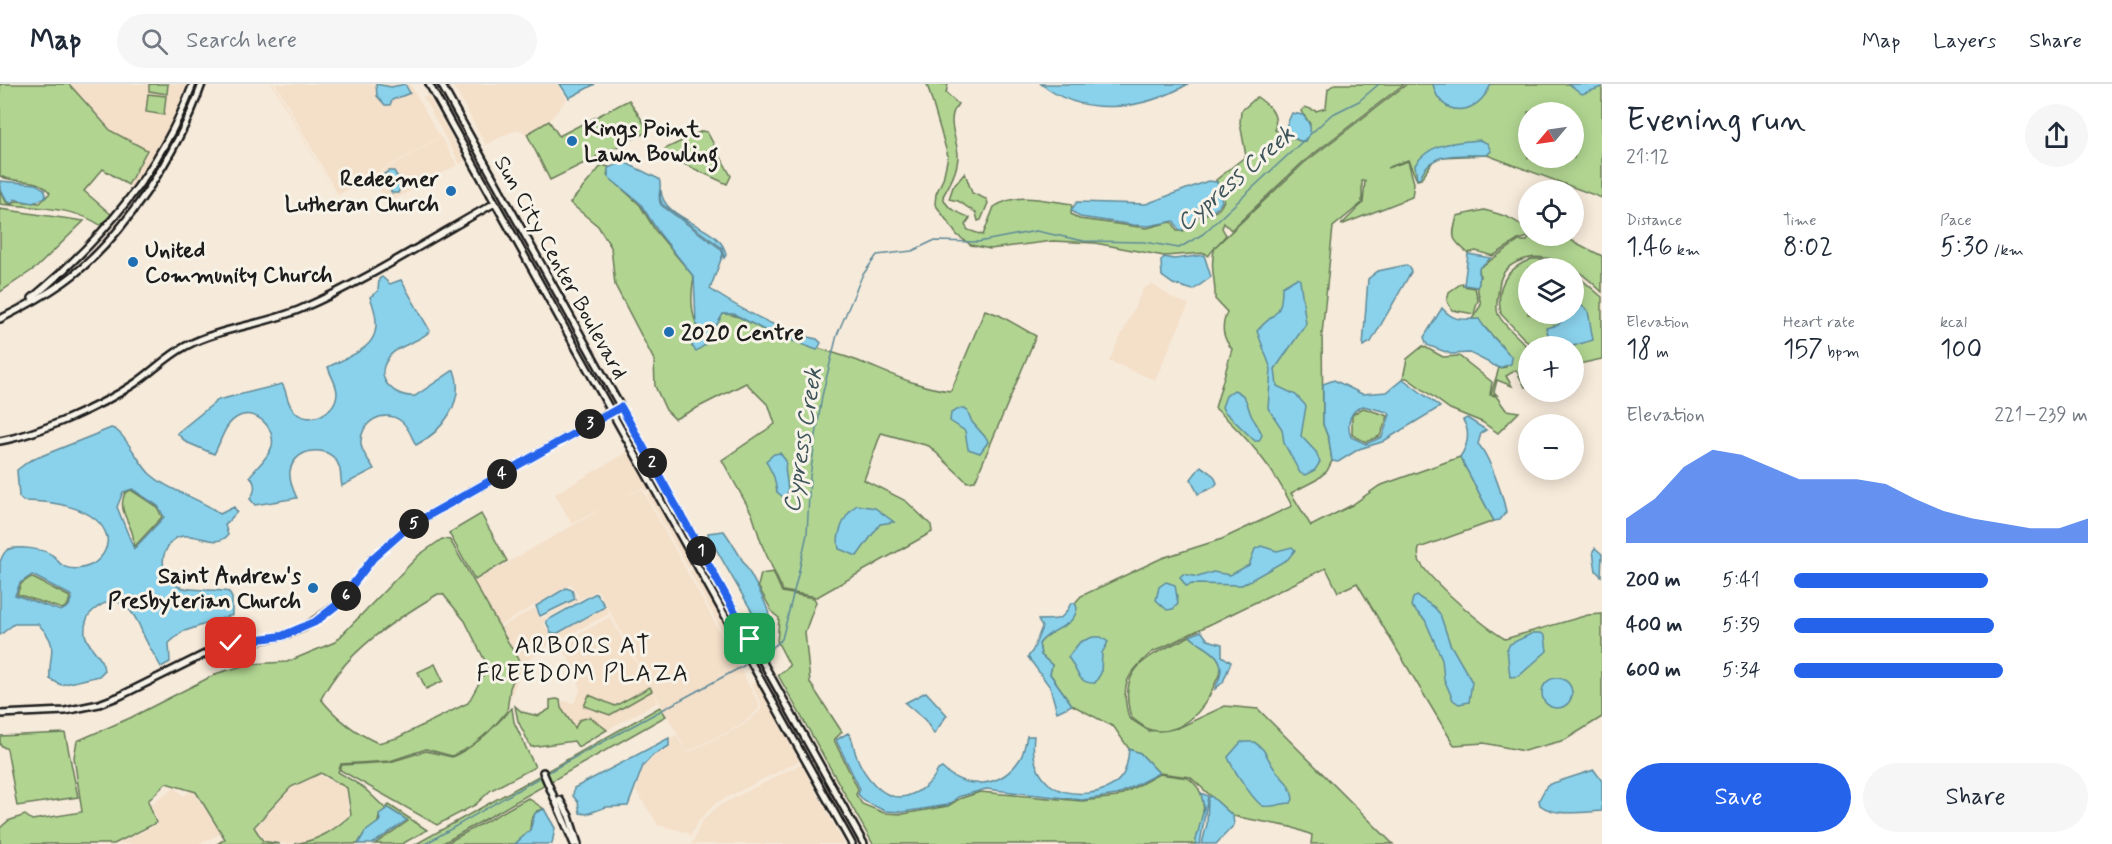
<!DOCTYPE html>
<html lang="en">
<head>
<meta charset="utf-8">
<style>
  :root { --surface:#fff; --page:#f6f6f7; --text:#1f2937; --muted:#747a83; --line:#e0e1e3; --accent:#2563eb }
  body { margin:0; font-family:Mynerve,sans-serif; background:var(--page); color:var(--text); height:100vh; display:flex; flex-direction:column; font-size:22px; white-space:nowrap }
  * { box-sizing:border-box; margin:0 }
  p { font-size:20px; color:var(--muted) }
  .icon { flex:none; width:33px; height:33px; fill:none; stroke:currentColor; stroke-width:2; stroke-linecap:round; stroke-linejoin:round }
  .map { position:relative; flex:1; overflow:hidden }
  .details { display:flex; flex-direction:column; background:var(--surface); width:510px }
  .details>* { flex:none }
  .needle { width:39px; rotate:241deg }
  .buttons { position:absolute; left:1518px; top:18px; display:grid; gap:12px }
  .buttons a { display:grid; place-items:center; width:66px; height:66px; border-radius:50%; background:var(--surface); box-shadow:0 3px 15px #0003; font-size:30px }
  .pin { position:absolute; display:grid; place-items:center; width:51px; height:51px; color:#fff; margin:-26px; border-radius:12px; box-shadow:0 3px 9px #0006 }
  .km { position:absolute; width:30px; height:30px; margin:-15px; border-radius:50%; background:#222; color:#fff; font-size:16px; line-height:30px; text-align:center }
  .round { display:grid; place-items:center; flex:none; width:63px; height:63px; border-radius:32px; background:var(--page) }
  .summary { display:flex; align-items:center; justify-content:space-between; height:102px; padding:0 24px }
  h1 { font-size:33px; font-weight:600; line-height:45px }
  .metrics { display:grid; grid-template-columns:repeat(3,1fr); gap:9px; height:102px; padding:6px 24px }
  .metrics div { display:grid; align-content:center }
  .metrics b { font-size:26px; font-weight:600 }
  .metrics small { font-size:16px; font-weight:400 }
  .metrics p { font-size:16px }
  .chart { height:168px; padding:12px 24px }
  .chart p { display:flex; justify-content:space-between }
  .chart svg { width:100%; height:108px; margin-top:6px; fill:var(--accent); opacity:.7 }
  .button { display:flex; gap:12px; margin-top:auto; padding:12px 24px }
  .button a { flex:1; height:69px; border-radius:36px; background:var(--accent); color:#fff; font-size:24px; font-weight:600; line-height:69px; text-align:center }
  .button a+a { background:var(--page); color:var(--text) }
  ul { padding:0 24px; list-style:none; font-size:20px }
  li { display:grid; grid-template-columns:96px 72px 1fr; align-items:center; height:45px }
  li i { height:15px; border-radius:8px; background:var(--accent) }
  header { display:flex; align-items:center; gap:36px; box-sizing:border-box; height:84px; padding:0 30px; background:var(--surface); border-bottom:2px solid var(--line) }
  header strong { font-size:28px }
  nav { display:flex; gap:33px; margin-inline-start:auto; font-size:21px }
  .search { width:420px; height:54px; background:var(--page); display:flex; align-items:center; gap:15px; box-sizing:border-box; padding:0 21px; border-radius:33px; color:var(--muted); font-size:22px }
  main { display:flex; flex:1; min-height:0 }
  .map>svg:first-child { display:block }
  .built { fill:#f4dfc9 }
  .green { fill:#b1d591; stroke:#667856; stroke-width:1.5; fill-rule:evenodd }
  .water { fill:#8ad2eb; stroke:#5e8998; stroke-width:1.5; fill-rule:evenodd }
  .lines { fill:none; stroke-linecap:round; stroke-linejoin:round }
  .stream { stroke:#5e8998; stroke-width:1.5 }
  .secondary-casing { stroke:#1c1c1c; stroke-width:10 }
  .secondary { stroke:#f7f3e8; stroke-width:5 }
  .route-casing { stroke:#fff; stroke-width:12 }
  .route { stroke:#2563eb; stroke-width:8 }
  .poi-dot { fill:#1f6fb2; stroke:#f7f3e8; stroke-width:2 }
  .labels { text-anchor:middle; stroke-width:6; stroke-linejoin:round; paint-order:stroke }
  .poi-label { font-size:22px; font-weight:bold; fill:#1c1c1c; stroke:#f7f3e8; text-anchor:start }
  .street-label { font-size:22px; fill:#1c1c1c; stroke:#f7f3e8 }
  .water-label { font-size:24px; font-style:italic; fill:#3d535a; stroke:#f7f3e8 }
  .neighbourhood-label { font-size:24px; letter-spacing:1.5px; fill:#1c1c1c; stroke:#f7f3e8 }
</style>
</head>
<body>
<header>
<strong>Map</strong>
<div class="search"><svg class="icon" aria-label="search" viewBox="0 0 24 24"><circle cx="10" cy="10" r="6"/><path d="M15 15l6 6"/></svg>Search here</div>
<nav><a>Map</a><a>Layers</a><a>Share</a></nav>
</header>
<main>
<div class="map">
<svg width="1602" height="760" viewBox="0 0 1602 760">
  <rect width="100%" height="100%" fill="#f6eada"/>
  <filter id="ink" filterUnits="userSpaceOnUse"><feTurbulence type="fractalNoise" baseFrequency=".0167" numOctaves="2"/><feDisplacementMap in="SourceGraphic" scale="12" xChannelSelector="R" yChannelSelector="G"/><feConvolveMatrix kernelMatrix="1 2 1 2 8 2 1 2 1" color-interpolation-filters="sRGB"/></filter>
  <g filter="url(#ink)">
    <g class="built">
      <path d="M69,0H191L163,62L134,106L128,101L146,66L111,47Z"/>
      <path d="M272,0H274L335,110Z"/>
      <path d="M276,0H410L440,53L338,111Z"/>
      <path d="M452,0H557L567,15L549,37L528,51L520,46L509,49L486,61Z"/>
      <path d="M428,11L465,77L460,80L423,13Z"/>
      <path d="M441,53L457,81L388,119L372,93Z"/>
      <path d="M1152,200L1174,215L1189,220L1155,296L1109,277L1143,205Z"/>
      <path d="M628,368L649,406L646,408L642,404L572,440L555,410Z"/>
      <path d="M642,405L759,620V625L741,641L687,668L598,506L580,515L571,500L499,542L474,498L614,418Z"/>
      <path d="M651,409L692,482L688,484L647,411Z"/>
      <path d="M694,485L741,569L736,572L689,487Z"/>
      <path d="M577,512L579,516L545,535L544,540L550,550H558L606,523L609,530L550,560L523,580L510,616L511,604L521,579L501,543L535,524L539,534H544L575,516Z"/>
      <path d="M610,533L650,603L611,622L610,631L652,607L658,618L607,646L595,636L575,644L561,624L560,616L574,619L580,607L579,598L568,572L558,561Z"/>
      <path d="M756,597L799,677L716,719L699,736L690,753L689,749L658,741L636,707L644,683L654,672L670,663L671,654L676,651L687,669L742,642L761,626V619L751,600Z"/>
      <path d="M801,680L844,760H692L702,737L718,722Z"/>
      <path d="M320,691L346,705L349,731L331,746L315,755L287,760L264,755L256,743L292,704Z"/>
      <path d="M175,703L183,712L190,708L194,709L221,750L198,760H118L158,740L151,720Z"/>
    </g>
    <g class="green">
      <path d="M0,0H69L111,47L147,66L128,101L103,85L84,107L113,132L103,143C75,122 34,124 0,120V107L7,119L13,120L15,117L40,119L50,109C37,91 18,101 0,92Z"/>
      <path d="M149,0H168L167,10L149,7Z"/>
      <path d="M927,0H948L946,9L958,20C945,36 957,53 958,71C958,86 950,100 943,112C946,126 959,128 970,134L965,141L968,146L983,151L994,123C1018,107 1046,117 1072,120L1071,130L1079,135L1147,144L1170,138L1173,139L1177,147H1183C1190,144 1191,139 1197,134C1208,126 1217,134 1224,116L1216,96L1246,72L1240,39L1241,27L1257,13C1270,22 1278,29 1275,46L1300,57H1306L1310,40L1301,27L1305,23L1316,27L1326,24L1328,5L1335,0H1404L1303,78L1231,146L1224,139L1222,144L1226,151L1208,172L1205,169L1164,172L1095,159L1053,157L990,165L971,161L957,151L935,120L936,110L943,95L948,72Z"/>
      <path d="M1407,0H1602V114L1487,71L1441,73L1433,77L1421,95L1417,96L1408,76L1387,84L1408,77L1414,99L1412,113L1341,141L1363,119L1365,97H1362V119L1333,143L1322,250L1323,340L1329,356L1332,377L1327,387L1316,396L1291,409L1311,442L1352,421L1379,402L1460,373L1494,437L1419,464C1418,469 1418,474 1420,478C1431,498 1485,543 1505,555L1588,531L1602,530V633L1565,656L1524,667L1484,659L1454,661L1357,499L1338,508L1326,484L1151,569C1126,591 1120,601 1129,634L1149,647L1178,644L1225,622L1258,625L1393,760H1311L1312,751L1291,743L1233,732L1190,693L1159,689L1140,669L1129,665L1114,643L1072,621L1050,590L1052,581L1041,571L1039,560C1049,544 1083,540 1075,519L1081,512L1162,474L1222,455L1292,422C1273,383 1247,353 1215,324L1232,265C1222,253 1221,243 1227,228L1215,215C1216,196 1209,182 1215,163L1304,79ZM1528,28H1574V74H1528Z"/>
      <path d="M195,1L198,3L167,70H164Z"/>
      <path d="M148,10L166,12L164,31L146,28Z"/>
      <path d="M629,16L649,47L550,96L527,50L549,37L559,52Z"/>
      <path d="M702,47L707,48L731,92L727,100L662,70L665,65Z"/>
      <path d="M160,78L161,81L140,113L137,114L157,79Z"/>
      <path d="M602,81L609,83L607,91L640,121L655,146L694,193C691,208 690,231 699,244L693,252L692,262L723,230C740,230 751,240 766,247C796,259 828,266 858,277C889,289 919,304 951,307L985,226L999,231L1036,252L975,397L967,398L929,362L881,349L864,396L906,417L931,441L932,448L817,513L783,507L762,461L752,430L722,376L775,340L769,322L746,299L675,335L666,326L655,302L654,276L615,201L611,163L598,142L570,119Z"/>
      <path d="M965,89L972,109L986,115L988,119L981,136L978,137L976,129L958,117L949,115L953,103Z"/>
      <path d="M0,125L84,137L37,183L0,208Z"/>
      <path d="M1484,126C1500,130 1524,136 1529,153L1518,156L1493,172L1476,167L1468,169C1450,154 1452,154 1457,132Z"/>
      <path d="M1531,152H1563L1602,172V208C1581,186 1548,163 1517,178C1506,183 1500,191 1499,203C1498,211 1495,223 1498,230C1504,244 1520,252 1528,265V302L1525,303L1516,286L1506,292L1512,302L1497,296L1494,308L1497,311L1491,310L1499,284L1506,283L1507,268L1481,239L1472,235L1481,221L1477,203L1480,193L1479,184L1519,157H1527Z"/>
      <path d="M1532,175H1543L1557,184H1528V230H1574V189L1602,213V275L1574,281V262H1531L1501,230C1495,202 1507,184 1532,175Z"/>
      <path d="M1462,199L1463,202L1475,204L1478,216L1474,230L1452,226L1447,217L1449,208Z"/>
      <path d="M1423,262L1443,273L1459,272L1492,298L1490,311L1496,312L1506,326L1519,328L1498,349L1482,338L1450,325L1407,294H1403L1407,275Z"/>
      <path d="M1363,324L1388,332L1380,352L1366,358L1352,351V331Z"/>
      <path d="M131,406L157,423L162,433L134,463C133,458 134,453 132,448C127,434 118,424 125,409Z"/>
      <path d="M481,430L507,477L475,496L449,449Z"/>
      <path d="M442,455L450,456L520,579L510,604L507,627L491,646L470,663L452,672L426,665L390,677L341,680L338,688L363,703L386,725L380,730L377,741L365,748L358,760H295C319,756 333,747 351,731L347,704L321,689L291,703L254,743L263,757L280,760H217L225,755L196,708L166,699L148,717L156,739L114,760H0V744L8,737L25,731L32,736L82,728L74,673L77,657L130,634L218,589L250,580L287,578L335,558L419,471ZM438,510H443L465,537L488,583L468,619L397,654L378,659C356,649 336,634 321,615C346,567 393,537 438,510Z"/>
      <path d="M773,488L782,508L814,514L816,518L805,548L810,599L842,648L834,656L858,705L856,711L862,720L884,729L903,730L948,722L959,715L980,708L1082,717L1117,713L1159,690L1188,694C1212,711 1203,736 1195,760H873L778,591L790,582L777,557L779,534L773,529L758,502L761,490Z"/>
      <path d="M31,493L70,513L68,521L62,525L17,510L21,500Z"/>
      <path d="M1190,552C1199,561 1213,564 1219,576C1224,586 1218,592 1214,602C1204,626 1182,652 1151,646C1144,644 1136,637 1131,633C1116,581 1151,572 1190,552Z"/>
      <path d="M435,580L443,597L426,605L418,588Z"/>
      <path d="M650,603L652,607L610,631L584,622L589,611L615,622Z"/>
      <path d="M557,615L560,616L561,624L575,644L579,636L590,633L607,646L578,663L574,657L531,663L518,637L515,622L522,628L538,632L550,625V616Z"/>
      <path d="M660,623L666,632L550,698L545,688Z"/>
      <path d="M512,624L514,638L535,683L491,706L475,721L437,741L340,686L342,681L390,678L426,667L452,673C480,660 491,645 512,624Z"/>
      <path d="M65,649L78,713L17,722L7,665L0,661V652Z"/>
      <path d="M542,690L547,700L454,753L441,760H416Z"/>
      <path d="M528,714L544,725L537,727L531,736L530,746L515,760H445Z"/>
      <path d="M389,721L427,746L402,760H375L408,737L387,723Z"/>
    </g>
    <g class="water">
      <path d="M376,0L391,3L405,0L410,9L392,16L390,21H385L377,12Z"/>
      <path d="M560,0H595L569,14Z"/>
      <path d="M1041,0H1188C1144,26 1083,34 1041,0Z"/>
      <path d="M1433,0H1491C1478,33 1440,35 1433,0Z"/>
      <path d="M1569,0H1602V3L1582,10Z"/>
      <path d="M1292,29L1303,31C1311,40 1313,47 1306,57H1300L1283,49Z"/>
      <path d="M1479,56L1487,59L1491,67L1487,71C1462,72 1430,65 1420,94L1417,95L1415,81C1430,58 1454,59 1479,56Z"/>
      <path d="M624,78L659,95C663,104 656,112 661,121L721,165L723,170L710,205C738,224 784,249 817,255L821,259L817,266L766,247L734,230H723L705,261L696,267L692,262L693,252L699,244L696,239L694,193L659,149L640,119L608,93V84Z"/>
      <path d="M389,87H394L402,100L398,109H392L384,95V90Z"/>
      <path d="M0,97L36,100L45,106L46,113L33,119L14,115L13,118H8L0,105Z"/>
      <path d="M1208,97L1217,98L1222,117C1216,130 1207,125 1197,132C1191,137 1189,143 1182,146H1179L1174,137L1148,142L1134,141L1080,133L1071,126L1077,118L1146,120Z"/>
      <path d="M661,106C662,138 723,141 726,171L724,174L722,164L662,120L660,114Z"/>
      <path d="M1468,170L1491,174L1479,184V200L1477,203L1464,201Z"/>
      <path d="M1204,171L1211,193L1193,206L1173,200L1162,192L1161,177L1164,173L1174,175Z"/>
      <path d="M1406,181L1410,183L1411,188L1371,258L1363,262L1368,195L1378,187Z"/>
      <path d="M382,193L390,200L401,196L430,247C419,259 395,261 387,276C374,296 396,314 415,312L454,286C466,317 442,348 416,361C411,353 409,343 401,337C384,324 359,338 361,360C362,370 370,377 374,385L342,402C340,393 342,383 335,375C322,360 294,366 290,387C289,396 293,406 297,414L255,421L250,415C256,406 256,400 250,392C257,383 269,373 272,362C276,343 254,322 236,334C224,341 221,358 214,370L186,358L177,349L218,316L282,300C287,306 286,320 295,328C310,342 336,329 337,309C337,300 330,291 328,283C365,265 388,259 370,213L378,207L379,195Z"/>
      <path d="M1297,194L1300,196L1306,240L1275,285L1277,302L1296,311L1306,322L1301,352L1316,368L1320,378L1315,386L1305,391L1300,389L1284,359L1282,345L1268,324L1271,285L1257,247C1274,227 1282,234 1282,203Z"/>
      <path d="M1577,218L1588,227L1593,256L1573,262H1552L1546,244L1558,241L1568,230H1574V220Z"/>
      <path d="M1442,224C1454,238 1462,235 1479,235C1487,250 1502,260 1512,274L1511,280L1499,284L1470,269L1451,270L1427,261L1424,253Z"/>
      <path d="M1403,295L1440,323L1382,358L1359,365L1338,378L1332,377L1329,356L1323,340V300L1334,296L1362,310L1387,308ZM1363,322L1387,328L1390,331L1382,353L1366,360L1351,353C1346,340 1350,326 1363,322Z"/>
      <path d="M1234,306C1249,312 1246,321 1252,333C1256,340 1260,344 1262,351L1259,357H1255L1224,327L1222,323L1226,312Z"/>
      <path d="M961,324L967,326L972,338L987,355L988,358L980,369L968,365L965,347L950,337L951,329Z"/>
      <path d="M1467,334L1486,346L1481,349L1478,360C1489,371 1503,412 1506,428L1500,436L1494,437L1460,373C1468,361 1471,349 1463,336Z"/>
      <path d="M111,344C123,345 139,380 150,390C170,408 199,413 220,430L234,423L237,428L225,441L228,451C213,470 180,432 165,468C162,474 163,480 164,486C170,514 209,502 229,508L232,514V531L182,548L169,559L170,578L161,583C155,572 148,562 143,550C135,529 120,504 94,526C87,531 84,541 85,550C88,565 103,571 104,587L99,592L61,601L50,595C48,568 61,563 38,540H14L0,551V478C2,473 3,469 7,466C16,461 44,465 52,471C56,473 58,479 62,481C70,487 84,485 93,480C102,474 109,464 107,453C99,422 49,417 23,417L19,413L17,386L29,377ZM132,405L158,422L164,433L134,465L117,423L123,408ZM32,491L72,512L69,522L61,527L15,511L20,499Z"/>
      <path d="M780,369L786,377C783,390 790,399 787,412L783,413L777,408L774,393L766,377L774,370Z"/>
      <path d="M1201,382L1214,392L1217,399L1214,403L1198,410L1191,395Z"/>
      <path d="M857,421L875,424L894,438L880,440L857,472L839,465C835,451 845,429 857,421Z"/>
      <path d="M724,447C733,460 772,523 769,535L758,538L708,451V449Z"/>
      <path d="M1261,462L1277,467L1292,463L1295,466L1288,475L1242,501L1192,500L1186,502L1180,493L1183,490L1198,493L1213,488L1230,491L1249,481L1255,465Z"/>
      <path d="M1595,464L1602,470L1601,492L1596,487L1593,467Z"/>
      <path d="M1166,498L1175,501L1178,520L1173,525L1167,526L1156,516L1159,503Z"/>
      <path d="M566,504L572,506L575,515L540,532L536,522Z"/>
      <path d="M596,509L605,522L603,524L558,549H551L546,537Z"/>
      <path d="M1417,512L1434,523L1440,530L1450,560L1472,598L1469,618L1459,620L1453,616L1444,595L1442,575L1425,536L1411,522L1413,514Z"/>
      <path d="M1071,519H1075L1077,524C1075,544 1049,544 1039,560L1041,571L1052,581L1050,590L1072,621L1057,628L1050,603L1028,573L1033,566L1042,543L1038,536C1056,535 1062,539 1071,519Z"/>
      <path d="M1201,547L1208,556L1222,560V572L1231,578L1223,598L1215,605C1216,600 1219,597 1220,592C1226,568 1202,565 1190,552Z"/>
      <path d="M1533,549H1541L1545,552L1547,567L1519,592L1510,593L1507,565L1510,560Z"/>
      <path d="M1093,553H1101L1108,558L1102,569L1101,589L1095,599C1077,600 1078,586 1068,573L1080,558Z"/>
      <circle cx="1557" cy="609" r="15"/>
      <path d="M926,608L947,631L934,650L925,636L905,619Z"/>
      <path d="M848,649C854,655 853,663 856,671C863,690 883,719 907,712C922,707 931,700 938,686L942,684C967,707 1001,704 1020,675C1024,669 1025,660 1027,652H1034C1032,669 1035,688 1049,700C1069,715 1108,712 1122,692C1127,686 1128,674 1129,665L1140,669L1159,689L1117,711L1082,716L986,705L958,713L948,721L903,728L885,727L864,717L858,710L860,705L836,656Z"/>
      <path d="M669,654V662L653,671L643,682L628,722L606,723L587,730L580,729L578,718L573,712L574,704Z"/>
      <path d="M1241,658H1254C1268,667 1265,672 1274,684C1283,697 1290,697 1293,715L1291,719C1282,719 1271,724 1263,722C1254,718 1231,682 1228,673Z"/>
      <path d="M1594,686L1602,697V727C1584,728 1555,733 1540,721L1539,716L1547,701Z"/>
      <path d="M1201,709L1208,712L1200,760H1195L1204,724Z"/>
      <path d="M1211,712L1233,732L1234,741L1216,760H1202L1207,740L1208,714Z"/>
      <path d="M388,724L407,736L372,760H358L365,748L380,737L379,730Z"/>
      <path d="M544,725L555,744L552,760H515L530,746L535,729Z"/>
    </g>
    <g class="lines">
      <g class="stream">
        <path d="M763,572L782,555L798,491L807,450L810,392L822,312L837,251L862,192L877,171L912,167L933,157L978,158L1036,147L1084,157L1144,158L1179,164L1203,150L1331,31L1359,17L1379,0"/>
        <path d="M425,760L566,678L745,581"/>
      </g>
      <defs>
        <g id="secondary">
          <path d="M429,0L852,760"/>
          <path d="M441,0L864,760"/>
          <path d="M32,214C103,155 160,87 193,0"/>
          <path d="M0,235C22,224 44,212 64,198C122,157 179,66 202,0"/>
          <path d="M0,357C39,350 101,322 134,300C152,288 167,272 186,262C222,243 265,241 303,224C369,195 432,154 495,119"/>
          <path d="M0,630L65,627L99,620L120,612L219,563L282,552L305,543L338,520L373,474L408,443L621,323"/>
          <path d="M543,688L574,760"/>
          <path d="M560,716L569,732L578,760"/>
        </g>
      </defs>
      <use href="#secondary" class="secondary-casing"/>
      <use href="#secondary" class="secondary"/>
    </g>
  </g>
  <g class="lines" filter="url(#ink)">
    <defs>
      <path id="route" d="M231,559L282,552L315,538L338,520L373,474L408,443L621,323L750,555"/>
    </defs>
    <use href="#route" class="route-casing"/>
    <use href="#route" class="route"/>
  </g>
  <g class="poi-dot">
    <circle cx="572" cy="57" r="6"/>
    <circle cx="451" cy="107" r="6"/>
    <circle cx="133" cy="178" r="6"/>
    <circle cx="669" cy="248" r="6"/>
    <circle cx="313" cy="504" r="6"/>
  </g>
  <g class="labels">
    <g class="poi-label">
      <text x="584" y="52">Kings Point<tspan x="584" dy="25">Lawn Bowling</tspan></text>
      <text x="439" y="102" text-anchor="end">Redeemer<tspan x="439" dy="25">Lutheran Church</tspan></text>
      <text x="145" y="173">United<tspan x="145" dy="25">Community Church</tspan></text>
      <text x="681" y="256">2020 Centre</text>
      <text x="301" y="499" text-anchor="end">Saint Andrew's<tspan x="301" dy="25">Presbyterian Church</tspan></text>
    </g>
    <g class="street-label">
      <text transform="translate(562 183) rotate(61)" y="8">Sun City Center Boulevard</text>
    </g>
    <g class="water-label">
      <text transform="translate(1235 94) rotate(-41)" y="8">Cypress Creek</text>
      <text transform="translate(802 356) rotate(-81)" y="8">Cypress Creek</text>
    </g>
    <g class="neighbourhood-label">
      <text x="583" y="569">ARBORS AT<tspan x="583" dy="28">FREEDOM PLAZA</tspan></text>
    </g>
  </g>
</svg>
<div class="buttons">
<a><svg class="needle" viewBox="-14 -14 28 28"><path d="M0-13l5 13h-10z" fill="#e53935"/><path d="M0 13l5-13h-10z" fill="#747a83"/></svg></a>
<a><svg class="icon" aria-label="locate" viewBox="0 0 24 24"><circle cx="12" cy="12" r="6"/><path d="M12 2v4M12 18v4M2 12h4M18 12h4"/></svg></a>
<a><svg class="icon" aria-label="layers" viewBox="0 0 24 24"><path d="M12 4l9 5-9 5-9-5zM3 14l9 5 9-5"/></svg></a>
<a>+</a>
<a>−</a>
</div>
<div class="pin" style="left:750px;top:555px;background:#1e9e55"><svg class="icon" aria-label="arrive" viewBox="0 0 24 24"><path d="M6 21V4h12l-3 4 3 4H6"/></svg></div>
<div class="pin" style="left:231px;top:559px;background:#d93025"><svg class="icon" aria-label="check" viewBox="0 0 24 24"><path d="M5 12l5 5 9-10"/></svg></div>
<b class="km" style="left:701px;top:467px">1</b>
<b class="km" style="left:652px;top:379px">2</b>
<b class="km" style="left:590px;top:340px">3</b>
<b class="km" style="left:502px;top:390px">4</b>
<b class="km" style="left:414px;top:440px">5</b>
<b class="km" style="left:346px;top:512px">6</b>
</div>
<section class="details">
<div class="summary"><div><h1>Evening run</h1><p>21:12</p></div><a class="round"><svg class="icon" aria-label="share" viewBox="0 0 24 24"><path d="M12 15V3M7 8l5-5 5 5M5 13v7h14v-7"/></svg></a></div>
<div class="metrics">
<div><p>Distance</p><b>1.46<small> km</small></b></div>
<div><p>Time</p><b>8:02</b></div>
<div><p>Pace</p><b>5:30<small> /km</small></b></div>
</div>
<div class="metrics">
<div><p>Elevation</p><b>18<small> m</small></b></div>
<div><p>Heart rate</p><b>157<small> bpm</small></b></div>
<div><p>kcal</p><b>100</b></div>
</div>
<div class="chart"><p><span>Elevation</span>221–239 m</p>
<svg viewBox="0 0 160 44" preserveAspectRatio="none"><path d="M0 44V34L10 26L20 13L30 6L40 8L50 13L60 18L70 18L80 18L90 20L100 26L110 31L120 34L130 36L140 38L150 38L160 34V44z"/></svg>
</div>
<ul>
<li><b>200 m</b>5:41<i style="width:66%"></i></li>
<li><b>400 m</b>5:39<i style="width:68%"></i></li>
<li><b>600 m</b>5:34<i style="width:71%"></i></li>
</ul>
<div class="button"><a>Save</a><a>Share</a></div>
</section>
</main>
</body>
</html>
